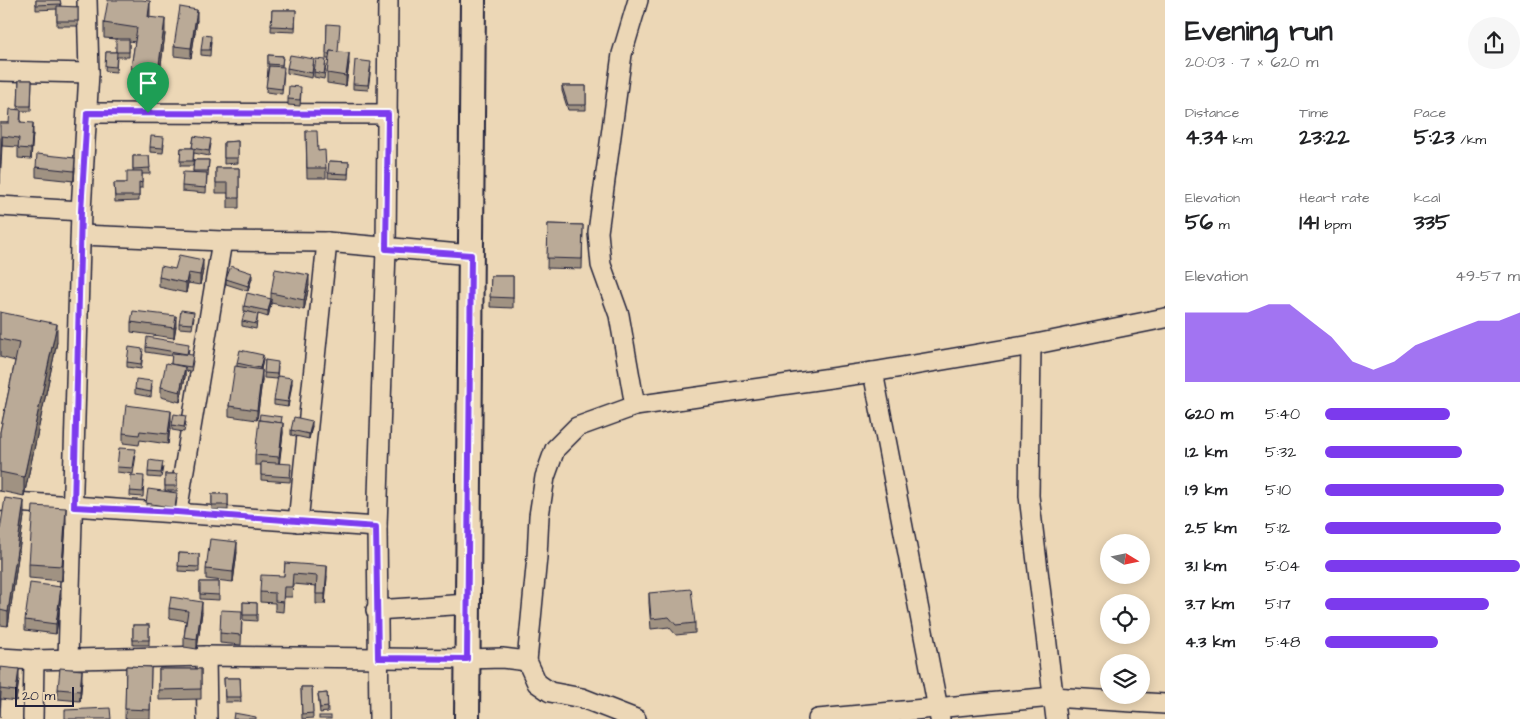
<!DOCTYPE html>
<html lang="en">
<head>
<meta charset="utf-8">
<style>
  :root { --surface:#fff; --page:#f6f6f6; --text:#202124; --muted:#757577; --accent:#7c3aed }
  body { margin:0; font-family:"Architects Daughter",sans-serif; background:var(--page); color:var(--text); height:100vh; display:flex; flex-direction:column; font-size:19px; white-space:nowrap }
  * { box-sizing:border-box; margin:0 }
  p { font-size:16px; color:var(--muted) }
  .icon { flex:none; width:28px; height:28px; fill:none; stroke:currentColor; stroke-width:2; stroke-linecap:round; stroke-linejoin:round }
  .map { position:relative; flex:1; overflow:hidden }
  .panel { display:flex; flex-direction:column; background:var(--surface); width:375px }
  .panel>* { flex:none }
  .needle { width:32px; rotate:100deg }
  .controls { position:absolute; left:1100px; top:534px; display:grid; gap:10px }
  .controls a { display:grid; place-items:center; width:50px; height:50px; border-radius:50%; background:var(--surface); box-shadow:0 2px 12px #0003; font-size:25px }
  .scale { position:absolute; left:15px; bottom:12px; width:59px; box-sizing:border-box; padding-left:5px; border:2px solid #22223b; border-top:0; font-size:14px; line-height:18px; white-space:nowrap; color:#22223b; -webkit-text-stroke:4px #ecd7b6; paint-order:stroke }
  .pin { position:absolute; display:grid; place-items:center; width:42px; height:42px; color:#fff; margin:-51px -21px; border-radius:50% 50% 50% 0; rotate:-45deg; box-shadow:0 0 5px #0007 }
  .pin .icon { rotate:45deg }
  .round { display:grid; place-items:center; flex:none; width:52px; height:52px; border-radius:26px; background:var(--page) }
  .overview { display:flex; align-items:center; justify-content:space-between; height:85px; padding:0 20px }
  h1 { font-size:28px; font-weight:700; line-height:38px }
  .figures { display:grid; grid-template-columns:repeat(3,1fr); gap:8px; height:85px; padding:5px 20px }
  .figures div { display:grid; align-content:center }
  .figures b { font-size:21px; font-weight:700 }
  .figures small { font-size:14px; font-weight:400 }
  .figures p { font-size:14px }
  .chart { height:140px; padding:10px 20px }
  .chart p { display:flex; justify-content:space-between }
  .chart svg { width:100%; height:90px; margin-top:5px; fill:var(--accent); opacity:.7 }
  ul { padding:0 20px; list-style:none; font-size:16px }
  li { display:grid; grid-template-columns:80px 60px 1fr; align-items:center; height:38px }
  li i { height:12px; border-radius:6px; background:var(--accent) }
  main { display:flex; flex:1; min-height:0 }
  .map>svg:first-child { display:block }
  .lines { fill:none; stroke-linecap:round; stroke-linejoin:round }
  .minor-casing { stroke:#22223b; stroke-width:22 }
  .tertiary-casing { stroke:#22223b; stroke-width:28 }
  .minor { stroke:#ecd7b6; stroke-width:19 }
  .tertiary { stroke:#ecd7b6; stroke-width:24 }
  .wall { fill:#a09282; stroke:#22223b }
  .shaded-wall { fill:#82776a; stroke:#22223b }
  .building { fill:#baaa97; stroke:#22223b }
  .route-casing { stroke:#fff; stroke-width:10 }
  .route { stroke:#7c3aed; stroke-width:6 }
</style>
</head>
<body>
<main>
<div class="map">
<svg width="1165" height="719" viewBox="0 0 1165 719">
  <rect width="100%" height="100%" fill="#ecd7b6"/>
  <filter id="ink" filterUnits="userSpaceOnUse"><feTurbulence type="fractalNoise" baseFrequency=".02" numOctaves="2"/><feDisplacementMap in="SourceGraphic" scale="10" xChannelSelector="R" yChannelSelector="G"/><feConvolveMatrix kernelMatrix="1 2 1 2 8 2 1 2 1" color-interpolation-filters="sRGB"/></filter>
  <g filter="url(#ink)">
    <g class="lines">
      <defs>
        <g id="minor">
          <path d="M0,71L89,73"/>
          <path d="M87,113L388,114"/>
          <path d="M0,206L81,211"/>
          <path d="M81,235L222,241L327,242L471,255"/>
          <path d="M1031,345L1029,496L1056,719"/>
          <path d="M873,372L940,719"/>
          <path d="M635,406L619,315L601,265L598,232L622,54L638,0"/>
          <path d="M0,501L377,527"/>
          <path d="M177,512L222,241"/>
          <path d="M298,522L327,242"/>
          <path d="M376,610L468,604"/>
          <path d="M206,656L207,719"/>
          <path d="M0,658L34,660L206,656L467,659L502,658L527,661"/>
          <path d="M68,659L81,211L89,73L87,0"/>
          <path d="M33,719L34,660"/>
          <path d="M379,719L377,527L386,249L388,0"/>
          <path d="M636,719L582,698L550,692L537,683L527,661L537,557L539,516L545,477L555,449L577,427L635,406L873,372L1031,345L1165,318"/>
          <path d="M818,719L1052,697L1165,704"/>
        </g>
        <path id="tertiary" d="M467,719L473,0"/>
      </defs>
      <use href="#minor" class="minor-casing"/>
      <use href="#tertiary" class="tertiary-casing"/>
      <use href="#minor" class="minor"/>
      <use href="#tertiary" class="tertiary"/>
    </g>
    <g class="wall">
      <path d="M36,0H60L61,7H78V26H57V9L36,10Z"/>
      <path d="M272,10H296L295,32L271,31Z"/>
      <path d="M150,17L165,34L158,87L131,83V68L135,42L129,41V57H117L116,72L105,71L106,52H116L117,39L104,38V23Z"/>
      <path d="M197,20L191,58L174,56V46Z"/>
      <path d="M327,24L338,52L349,63L346,86L327,83V73L329,59H326Z"/>
      <path d="M211,41L210,56L201,55V50Z"/>
      <path d="M268,55L283,56L282,67L284,72L282,94L266,92L268,69Z"/>
      <path d="M314,64L312,78L287,73V68Z"/>
      <path d="M326,65L324,79L314,77V72Z"/>
      <path d="M371,67L368,90L353,89V84Z"/>
      <path d="M19,80H32L31,111H21V122L33,133L31,159L18,158V147L2,146L0,123H9L18,109Z"/>
      <path d="M562,86H586V110H568L562,91Z"/>
      <path d="M301,92L300,106L288,105V99Z"/>
      <path d="M306,131L318,151L326,168V178H307Z"/>
      <path d="M194,136L211,144L209,156L194,153L193,166H180L181,148H192Z"/>
      <path d="M238,141V163L224,164V142Z"/>
      <path d="M164,143L163,153L150,152V147Z"/>
      <path d="M133,156H149L150,174H142V188H139V201L115,202L114,183H127L133,171Z"/>
      <path d="M194,160H209L208,176H207L206,193L182,191V186L193,172Z"/>
      <path d="M329,161L349,162L348,179L328,178Z"/>
      <path d="M36,167L75,168L74,181L36,177Z"/>
      <path d="M216,168H239V208H228V193H216Z"/>
      <path d="M548,224L583,225L582,269L547,268Z"/>
      <path d="M175,269L203,270L200,285L188,283L186,293L159,287V277Z"/>
      <path d="M491,276H513V308L490,307Z"/>
      <path d="M252,278L248,291L226,284V279Z"/>
      <path d="M309,285L304,310L271,303L268,317L258,314L256,329L242,326V321L253,313L244,311V306L271,299V293Z"/>
      <path d="M0,312L57,342L24,496L0,491V432L15,361L0,357Z"/>
      <path d="M194,317L192,329L179,328V323Z"/>
      <path d="M131,322L176,326L174,338L131,332Z"/>
      <path d="M146,347L189,349L188,355L193,361L191,372L185,371V377L180,402L161,397V387L171,364L172,356L146,352Z"/>
      <path d="M143,354L141,369L127,367V362Z"/>
      <path d="M263,360L261,370L262,380L257,420L229,416V406L237,367V363Z"/>
      <path d="M265,360L278,367L277,379L264,378Z"/>
      <path d="M292,383L288,407L274,405V400Z"/>
      <path d="M152,386L151,397L135,394V389Z"/>
      <path d="M171,421L168,444L140,440L139,445L123,443V433Z"/>
      <path d="M186,422L184,432L172,430V425Z"/>
      <path d="M282,423L283,433L279,463L291,469L290,482L261,480V465H255V455Z"/>
      <path d="M312,426L309,439L291,435V430Z"/>
      <path d="M136,455L133,474L117,472V467Z"/>
      <path d="M163,467L161,478L148,477V472Z"/>
      <rect x="165" y="474" width="12" height="17"/>
      <path d="M131,475L144,481L143,497L130,496Z"/>
      <rect x="212" y="494" width="16" height="16"/>
      <path d="M177,498L175,513L146,509V503Z"/>
      <path d="M24,516L8,626L0,625V530Z"/>
      <path d="M66,523L62,581L29,578V564Z"/>
      <path d="M237,552L233,582L206,579V569Z"/>
      <path d="M179,553L199,554V572L178,571Z"/>
      <path d="M285,563L327,576L325,604H316V586L293,584L292,597H284L283,612L275,611V603L260,602V592L284,576Z"/>
      <path d="M200,582H219V600L200,599Z"/>
      <path d="M649,593L695,623V633L676,635L669,627L651,629L649,603Z"/>
      <path d="M61,597L56,634L25,630V620Z"/>
      <path d="M243,602L257,603V621L243,620Z"/>
      <path d="M169,608L202,612L197,649L184,647V637L186,621L169,618Z"/>
      <path d="M242,621L241,645L220,643V633Z"/>
      <rect x="133" y="625" width="16" height="20"/>
      <path d="M126,666L151,667L150,719H125Z"/>
      <path d="M0,667L19,679L16,701L1,699L0,717Z"/>
      <path d="M159,669H201V699L159,700Z"/>
      <path d="M224,678H240L241,702H225Z"/>
      <path d="M82,680L80,701L58,699V689Z"/>
      <path d="M301,687H312L313,718L302,719Z"/>
      <path d="M327,693L328,712L320,713L318,694Z"/>
    </g>
    <g class="shaded-wall">
      <path d="M150,1V16L148,31V17Z"/>
      <path d="M197,10V20L191,58V48Z"/>
      <path d="M165,19V34L158,87V72Z"/>
      <path d="M349,53V63L346,86V76Z"/>
      <path d="M33,123V133L31,159V149Z"/>
      <path d="M2,136V146L0,184V174Z"/>
      <path d="M75,158V168L74,181V171Z"/>
      <path d="M203,260V270L200,285V275Z"/>
      <path d="M188,273V283L186,293V283Z"/>
      <path d="M252,273V278L248,291V286Z"/>
      <path d="M309,275V285L304,310V300Z"/>
      <path d="M271,299V304L268,317V311Z"/>
      <path d="M176,316V326L174,338V328Z"/>
      <path d="M57,324V342L24,496V477Z"/>
      <path d="M263,355V360L260,373V368Z"/>
      <path d="M185,367V377L180,402V392Z"/>
      <path d="M262,370V380L257,420V410Z"/>
      <path d="M292,378V383L288,407V402Z"/>
      <path d="M171,411V421L168,444V434Z"/>
      <path d="M312,421V426L309,439V434Z"/>
      <path d="M283,423V433L279,467V457Z"/>
      <path d="M24,501V516L8,626V612Z"/>
      <path d="M66,508V523L62,581V566Z"/>
      <path d="M237,542V552L233,582V572Z"/>
      <path d="M327,566V576L325,604V594Z"/>
      <path d="M61,587V597L56,634V624Z"/>
      <path d="M202,602V612L197,649V639Z"/>
      <path d="M19,669V679L16,701V691Z"/>
      <path d="M82,670V680L80,701V691Z"/>
    </g>
    <g class="building">
      <path d="M36,0H60L61,4L36,5Z"/>
      <path d="M108,0H142L150,1L148,17L165,19L158,72L131,68L137,28L104,23Z"/>
      <path d="M57,6L78,7V21H57Z"/>
      <path d="M180,7L197,10L191,48L174,46Z"/>
      <path d="M272,10H296L295,27L271,26Z"/>
      <path d="M327,24L340,25L338,52L330,51L329,54H326Z"/>
      <path d="M203,35L211,36L210,50H201Z"/>
      <rect x="116" y="39" width="13" height="13"/>
      <path d="M330,51L349,53L346,76L327,73Z"/>
      <path d="M106,52H117L116,67L105,66Z"/>
      <path d="M268,55L283,56L282,65L268,64Z"/>
      <path d="M290,55L314,59L312,73L287,68Z"/>
      <path d="M316,59L326,60L324,74L314,72Z"/>
      <path d="M355,60L371,62L368,85L353,84Z"/>
      <path d="M269,66L284,67L282,89L266,87Z"/>
      <path d="M19,80H32L31,106H18Z"/>
      <path d="M289,86L301,87L300,100L288,99Z"/>
      <path d="M562,86H586V105H568Z"/>
      <path d="M10,109L21,110L20,122L33,123L31,149L18,148L19,138L2,136L0,174V123H9Z"/>
      <path d="M306,131H317L318,151L325,150L326,168H307Z"/>
      <path d="M151,136L164,137L163,148L150,147Z"/>
      <path d="M194,136L211,139L209,151L192,148Z"/>
      <path d="M238,141V158H224V142Z"/>
      <path d="M181,148H194L193,161H180Z"/>
      <path d="M37,154L75,158L74,171L36,167Z"/>
      <path d="M133,156H149L150,168L133,169Z"/>
      <path d="M194,160H209L208,171H193Z"/>
      <path d="M329,161L349,162L348,174L328,173Z"/>
      <path d="M216,168H239V198H228V183H216Z"/>
      <path d="M127,171H142V183L139,182V196H115L114,183H127Z"/>
      <path d="M183,172L207,173L206,188L182,186Z"/>
      <path d="M548,224L583,225L582,259L547,258Z"/>
      <path d="M179,255L203,260L200,275L188,273L186,283L159,277L161,266L175,269Z"/>
      <path d="M231,266L252,273L248,286L226,279Z"/>
      <path d="M275,269L309,275L304,300L271,293Z"/>
      <path d="M491,276H513V298L490,297Z"/>
      <path d="M247,293L271,299L268,311L244,306Z"/>
      <path d="M181,310L194,312L192,324L179,323Z"/>
      <path d="M133,311L176,316L174,328L131,322Z"/>
      <path d="M245,311L258,314L256,324L242,321Z"/>
      <path d="M0,312L57,324L24,477L0,472V432L19,343L0,339Z"/>
      <path d="M147,337L189,344L187,354L146,347Z"/>
      <path d="M129,347L143,349L141,364L127,362Z"/>
      <path d="M240,350L263,355L260,368L237,363Z"/>
      <path d="M172,353L193,355L191,367L171,364Z"/>
      <path d="M265,360L278,362L277,374L264,373Z"/>
      <path d="M166,363L185,367L180,392L161,387Z"/>
      <path d="M235,366L262,370L257,410L229,406Z"/>
      <path d="M278,376L292,378L288,402L274,400Z"/>
      <path d="M136,379L152,381L151,392L135,389Z"/>
      <path d="M126,405L171,411L168,434L140,431L139,435L123,433Z"/>
      <path d="M174,414L186,416L184,427L172,425Z"/>
      <path d="M260,414L282,417L281,423L259,420Z"/>
      <path d="M294,417L312,421L309,434L291,430Z"/>
      <path d="M259,420L283,423L279,457L255,455Z"/>
      <path d="M119,448L136,449L133,468L117,467Z"/>
      <path d="M149,460L163,462L161,473L148,472Z"/>
      <path d="M261,462L291,464L290,477L261,475Z"/>
      <rect x="165" y="474" width="12" height="12"/>
      <path d="M131,475L144,476L143,492L130,491Z"/>
      <path d="M148,489L177,493L175,508L146,503Z"/>
      <rect x="212" y="494" width="16" height="11"/>
      <path d="M5,498L24,501L8,612L0,610V530Z"/>
      <path d="M33,506L66,508L62,566L29,564Z"/>
      <path d="M210,539L237,542L233,572L206,569Z"/>
      <path d="M179,553L199,554V567L178,566Z"/>
      <path d="M285,563L327,566L325,594H316L317,576L293,574L292,587H284L283,602L275,601V593L260,592L261,575L284,576Z"/>
      <path d="M200,582H219V595L200,594Z"/>
      <path d="M30,583L61,587L56,624L25,620Z"/>
      <path d="M691,589L695,623L676,625L669,617L651,619L649,593Z"/>
      <path d="M171,597L202,602L197,639L184,637L188,611L169,608Z"/>
      <path d="M243,602L257,603V615H243Z"/>
      <path d="M221,610L242,611L241,635L220,633Z"/>
      <rect x="133" y="625" width="16" height="15"/>
      <path d="M126,666L151,667L150,710L125,709Z"/>
      <path d="M0,667L19,669L16,691L0,689Z"/>
      <path d="M60,668L82,670L80,691L58,689Z"/>
      <path d="M159,669H201V689L159,690Z"/>
      <path d="M224,678H240L241,697H225Z"/>
      <path d="M301,687H312L313,713L302,714Z"/>
      <path d="M0,692H1L0,707Z"/>
      <path d="M327,693L328,707L320,708L318,694Z"/>
      <path d="M110,708L111,719H65V710Z"/>
      <path d="M234,713L256,717V719H233Z"/>
      <rect x="319" y="716" width="12" height="3"/>
    </g>
  </g>
  <g class="lines" filter="url(#ink)">
    <defs>
      <path id="route" d="M87,113L388,114L386,249L471,255L467,659L378,658L376,527L177,512L74,507L81,211Z"/>
    </defs>
    <use href="#route" class="route-casing"/>
    <use href="#route" class="route"/>
  </g>
</svg>
<div class="controls">
<a><svg class="needle" viewBox="-14 -14 28 28"><path d="M0-13l5 13h-10z" fill="#e53935"/><path d="M0 13l5-13h-10z" fill="#757577"/></svg></a>
<a><svg class="icon" aria-label="locate" viewBox="0 0 24 24"><circle cx="12" cy="12" r="6"/><path d="M12 2v4M12 18v4M2 12h4M18 12h4"/></svg></a>
<a><svg class="icon" aria-label="layers" viewBox="0 0 24 24"><path d="M12 4l9 5-9 5-9-5zM3 14l9 5 9-5"/></svg></a>
</div>
<div class="scale">20 m</div>
<div class="pin" style="left:148px;top:113px;background:#1e9e55"><svg class="icon" aria-label="arrive" viewBox="0 0 24 24"><path d="M6 21V4h12l-3 4 3 4H6"/></svg></div>
</div>
<section class="panel">
<div class="overview"><div><h1>Evening run</h1><p>20:03 · 7 × 620 m</p></div><a class="round"><svg class="icon" aria-label="share" viewBox="0 0 24 24"><path d="M12 15V3M7 8l5-5 5 5M5 13v7h14v-7"/></svg></a></div>
<div class="figures">
<div><p>Distance</p><b>4.34<small> km</small></b></div>
<div><p>Time</p><b>23:22</b></div>
<div><p>Pace</p><b>5:23<small> /km</small></b></div>
</div>
<div class="figures">
<div><p>Elevation</p><b>56<small> m</small></b></div>
<div><p>Heart rate</p><b>141<small> bpm</small></b></div>
<div><p>kcal</p><b>335</b></div>
</div>
<div class="chart"><p><span>Elevation</span>49–57 m</p>
<svg viewBox="0 0 160 44" preserveAspectRatio="none"><path d="M0 44V10L10 10L20 10L30 10L40 6L50 6L60 14L70 22L80 34L90 38L100 34L110 26L120 22L130 18L140 14L150 14L160 10V44z"/></svg>
</div>
<ul>
<li><b>620 m</b>5:40<i style="width:64%"></i></li>
<li><b>1.2 km</b>5:32<i style="width:70%"></i></li>
<li><b>1.9 km</b>5:10<i style="width:92%"></i></li>
<li><b>2.5 km</b>5:12<i style="width:90%"></i></li>
<li><b>3.1 km</b>5:04<i style="width:100%"></i></li>
<li><b>3.7 km</b>5:17<i style="width:84%"></i></li>
<li><b>4.3 km</b>5:48<i style="width:58%"></i></li>
</ul>
</section>
</main>
</body>
</html>
